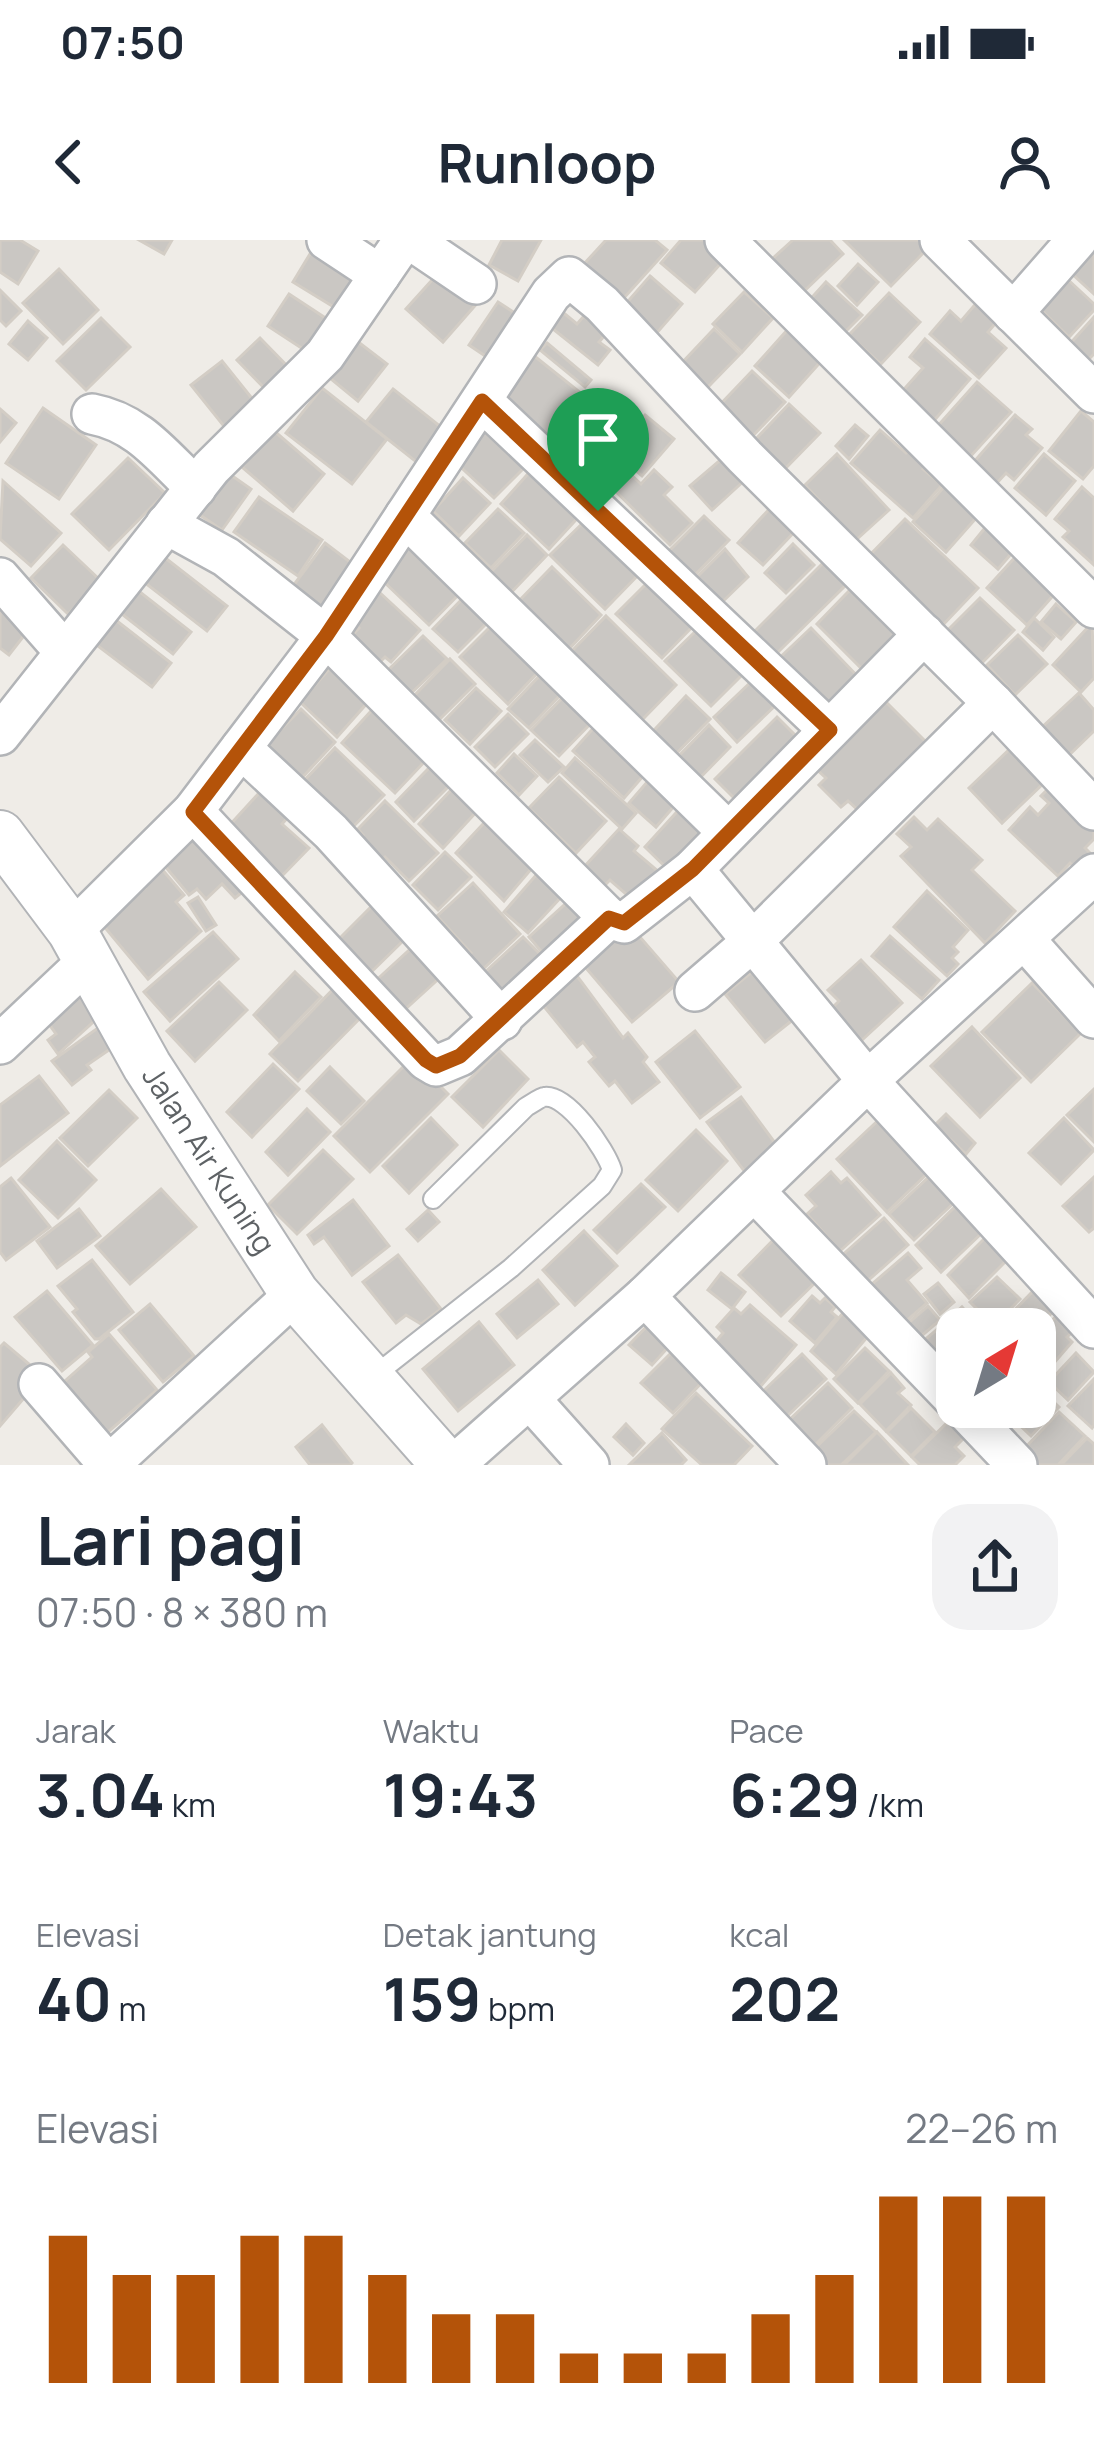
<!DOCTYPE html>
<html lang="id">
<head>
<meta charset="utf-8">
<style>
  :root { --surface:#fff; --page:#f2f2f3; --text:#1f2937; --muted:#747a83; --accent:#b45309 }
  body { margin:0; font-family:Manrope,sans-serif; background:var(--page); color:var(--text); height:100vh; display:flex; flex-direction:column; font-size:45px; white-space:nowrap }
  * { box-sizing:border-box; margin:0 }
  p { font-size:39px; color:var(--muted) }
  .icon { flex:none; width:66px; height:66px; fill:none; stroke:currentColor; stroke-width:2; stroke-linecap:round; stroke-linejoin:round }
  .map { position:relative; height:1225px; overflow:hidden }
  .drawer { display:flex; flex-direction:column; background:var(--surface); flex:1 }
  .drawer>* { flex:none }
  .needle { width:78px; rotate:38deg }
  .buttons { position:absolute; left:936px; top:1068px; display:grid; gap:24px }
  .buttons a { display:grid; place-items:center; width:120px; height:120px; border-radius:24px; background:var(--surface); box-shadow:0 6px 30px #0003; font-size:60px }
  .pin { position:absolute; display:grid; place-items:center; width:102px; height:102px; color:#fff; margin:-123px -51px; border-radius:50% 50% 50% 0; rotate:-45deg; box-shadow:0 0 12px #0007 }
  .pin .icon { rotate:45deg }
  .round { display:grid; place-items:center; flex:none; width:126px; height:126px; border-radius:36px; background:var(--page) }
  .overview { display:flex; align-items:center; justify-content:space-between; height:204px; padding:0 36px }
  h1 { font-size:66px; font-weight:700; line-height:90px }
  .stats { display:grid; grid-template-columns:repeat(3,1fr); gap:18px; height:204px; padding:12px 36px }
  .stats div { display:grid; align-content:center }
  .stats b { font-size:60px; font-weight:700 }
  .stats small { font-size:33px; font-weight:400 }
  .stats p { font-size:33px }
  .chart { height:336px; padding:24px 36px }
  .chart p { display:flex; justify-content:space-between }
  .chart svg { width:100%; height:216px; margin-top:12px; stroke:var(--accent); stroke-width:6 }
  .status { display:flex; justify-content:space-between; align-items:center; height:84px; padding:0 60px; background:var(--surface); direction:ltr }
  .status svg { height:33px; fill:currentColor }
  header { display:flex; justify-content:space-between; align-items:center; height:156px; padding:0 36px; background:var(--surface); font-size:54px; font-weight:700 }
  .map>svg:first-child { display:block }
  .building { fill:#cac7c3; stroke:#d3cdc5; stroke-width:3 }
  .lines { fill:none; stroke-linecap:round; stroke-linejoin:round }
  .service-casing { stroke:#b2b4b7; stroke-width:22 }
  .minor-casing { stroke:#b2b4b7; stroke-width:44 }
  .tertiary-casing { stroke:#b2b4b7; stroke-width:52 }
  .service { stroke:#fff; stroke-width:18 }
  .minor { stroke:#fff; stroke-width:39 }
  .tertiary { stroke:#fff; stroke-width:48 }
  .route-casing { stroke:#fff; stroke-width:24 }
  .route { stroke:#b45309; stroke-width:15 }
  .labels { text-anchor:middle; stroke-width:10; stroke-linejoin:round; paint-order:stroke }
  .street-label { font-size:30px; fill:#5e6265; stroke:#fff }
</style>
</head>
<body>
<div class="status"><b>07:50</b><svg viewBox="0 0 49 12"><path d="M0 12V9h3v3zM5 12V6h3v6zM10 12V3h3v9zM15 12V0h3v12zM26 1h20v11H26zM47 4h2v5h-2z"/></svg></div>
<header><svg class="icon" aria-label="back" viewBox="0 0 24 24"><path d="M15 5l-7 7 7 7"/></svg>Runloop<svg class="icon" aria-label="person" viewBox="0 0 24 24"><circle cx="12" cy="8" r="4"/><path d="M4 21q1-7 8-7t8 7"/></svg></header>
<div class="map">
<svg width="1094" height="1225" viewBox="0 0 1094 1225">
  <rect width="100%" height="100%" fill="#efece7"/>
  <g class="building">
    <path d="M0,0H20L38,11L18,44L0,32Z"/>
    <path d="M139,0H172L164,14Z"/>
    <path d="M502,0H541L518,41L489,25Z"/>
    <path d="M606,0H655L667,10L623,59L584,24Z"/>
    <path d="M681,0H708L724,20L695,52L661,23Z"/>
    <path d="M793,0H830L843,14L803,52L772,19Z"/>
    <path d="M844,0H920L928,8L891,46Z"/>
    <path d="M313,9L357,35L337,69L293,42Z"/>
    <path d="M1094,9V54L1071,33Z"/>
    <path d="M858,24L878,42L857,65L838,46Z"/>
    <path d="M443,28L479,61L443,102L406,69Z"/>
    <path d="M59,29L98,70L63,104L23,63Z"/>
    <path d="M650,36L682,64L655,95L623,67Z"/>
    <path d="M1064,36L1094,64V70L1069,97L1036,65Z"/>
    <path d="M826,42L862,75L842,95L807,63Z"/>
    <path d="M0,50L21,71L6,86L0,80Z"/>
    <path d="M744,52L773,78L742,112L713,84Z"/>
    <path d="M889,53L920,82L881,124L849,95Z"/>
    <path d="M289,54L330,81L309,113L268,86Z"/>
    <path d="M979,60L1000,78L988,92L1006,108L979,138L930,94L950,71L961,81Z"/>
    <path d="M498,62L527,81L497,124L469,105Z"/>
    <path d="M560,70L577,84L584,76L606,94L599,102L610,110L598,125L548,85Z"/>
    <path d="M1094,77V114L1086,122L1068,106Z"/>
    <path d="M101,78L130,107L86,150L57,121Z"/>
    <path d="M28,81L47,98L28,120L9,104Z"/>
    <path d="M790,87L824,118L789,157L755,126Z"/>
    <path d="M714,89L740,114L704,151L679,126Z"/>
    <path d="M260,98L295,134L272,156L237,120Z"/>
    <path d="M353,98L387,124L358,161L325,134Z"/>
    <path d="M925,99L970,139L931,184L899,155L923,128L910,117Z"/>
    <path d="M547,103L591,140L585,147L540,110Z"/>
    <path d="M528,111L582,154L574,164L584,172L568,192L557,184L546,198L492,154Z"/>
    <path d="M222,121L262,171L231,195L191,145Z"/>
    <path d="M752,131L785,162L748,201L715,170Z"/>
    <path d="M977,142L1011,172L969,218L936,188Z"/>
    <path d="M322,148L387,199L352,244L286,193Z"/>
    <path d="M393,149L446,191L419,224L366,182Z"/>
    <path d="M789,164L820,193L783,231L753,202Z"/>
    <path d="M596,166L622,189L582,235L557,212Z"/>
    <path d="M43,168L96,205L59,259L6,223Z"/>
    <path d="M0,169L16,183L0,202Z"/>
    <path d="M1081,171L1094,182V226L1083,239L1049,211Z"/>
    <path d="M645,175L674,199L642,236L614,212Z"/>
    <path d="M1015,175L1032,189L1026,195L1042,208L1014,240L1006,233L996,244L972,224Z"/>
    <path d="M490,181L531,221L494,258L453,220Z"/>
    <path d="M855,185L868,196L849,219L836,206Z"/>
    <path d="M273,190L324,234L293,271L242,227Z"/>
    <path d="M880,190L906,213L916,202L933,217L923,229L942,245L913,278L851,223Z"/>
    <path d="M837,214L889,270L856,300L805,245Z"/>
    <path d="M1044,214L1075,241L1046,275L1015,248Z"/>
    <path d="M611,216L641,244L654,230L672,247L664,255L692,283L670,305L596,232Z"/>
    <path d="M725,216L746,239L712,270L690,246Z"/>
    <path d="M128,218L165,253L109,310L72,274Z"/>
    <path d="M535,226L584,271L549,309L501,264Z"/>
    <path d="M228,233L251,249L222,290L200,275Z"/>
    <path d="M463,238L490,263L459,296L433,271Z"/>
    <path d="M3,241L61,293L31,326L0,299Z"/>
    <path d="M944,247L958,259L985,268L946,312L913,282Z"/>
    <path d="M1082,247L1094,258V325L1063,297L1069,291L1055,279Z"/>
    <path d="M259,257L322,300L298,336L234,292Z"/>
    <path d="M774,264L799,287L763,325L738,303Z"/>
    <path d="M498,269L524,293L491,328L465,303Z"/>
    <path d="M704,276L729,300L687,343L662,318Z"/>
    <path d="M589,277L643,330L605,369L550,315Z"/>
    <path d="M905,279L978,348L941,387L867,318Z"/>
    <path d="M989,283L1017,307L998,329L971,305Z"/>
    <path d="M527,295L547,315L505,359L484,339Z"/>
    <path d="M416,301L464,349L429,385L380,338Z"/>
    <path d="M325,303L358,328L323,375L290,350Z"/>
    <path d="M793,304L814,325L786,353L765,333Z"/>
    <path d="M63,305L101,341L68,374L31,338Z"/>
    <path d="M725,309L748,337L714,370L689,345Z"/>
    <path d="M1018,314L1058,350L1027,385L987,348Z"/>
    <path d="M164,317L227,366L207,391L144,342Z"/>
    <path d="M826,320L849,342L770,420L748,398Z"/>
    <path d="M552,327L601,375L568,410L518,362Z"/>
    <path d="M649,341L694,385L662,418L616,374Z"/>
    <path d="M136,349L191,392L173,414L118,371Z"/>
    <path d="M851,349L903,401L869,436L817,384Z"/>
    <path d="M471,350L495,375L458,412L433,389Z"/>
    <path d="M378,351L420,390L391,422L385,417L373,429L345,403L359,388L352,381Z"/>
    <path d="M980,358L1014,390L981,424L947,391Z"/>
    <path d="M0,363L30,388L9,415L0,408Z"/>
    <path d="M1056,364L1076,382L1061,399L1041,382Z"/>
    <path d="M606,376L676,445L637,485L568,415Z"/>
    <path d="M113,378L171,423L152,447L94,403Z"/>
    <path d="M1034,378L1054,397L1043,410L1023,392Z"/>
    <path d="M497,380L544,426L508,464L460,417Z"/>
    <path d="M1092,383L1094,438L1081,452L1053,425Z"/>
    <path d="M699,388L745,432L711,466L665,421Z"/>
    <path d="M811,388L862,441L822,479L771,426Z"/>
    <path d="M1018,395L1047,424L1015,455L987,425Z"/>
    <path d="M423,396L447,419L406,458L383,435Z"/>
    <path d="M450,419L475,444L437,482L412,458Z"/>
    <path d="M332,426L369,461L337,497L300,462Z"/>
    <path d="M546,429L566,449L529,488L508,469Z"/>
    <path d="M754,439L778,463L737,502L714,477Z"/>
    <path d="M476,448L501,471L470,504L445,480Z"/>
    <path d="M570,450L597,477L559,516L531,490Z"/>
    <path d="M1079,453L1094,470V491L1067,517L1041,488Z"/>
    <path d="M686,456L710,479L667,523L644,501Z"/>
    <path d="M883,459L928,504L860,572L848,561L841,567L819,545L826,538L815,528Z"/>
    <path d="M301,469L335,502L299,541L264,507Z"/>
    <path d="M373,469L427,519L395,553L342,503Z"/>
    <path d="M508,474L528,494L495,527L475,507Z"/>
    <path d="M777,477L807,507L744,568L715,539Z"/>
    <path d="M599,482L649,529L624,558L573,511Z"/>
    <path d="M709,485L730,507L694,544L672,523Z"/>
    <path d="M535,500L564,527L548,542L520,515Z"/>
    <path d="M1013,506L1046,541L1002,583L969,548Z"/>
    <path d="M335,508L384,555L348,592L299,546Z"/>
    <path d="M514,514L537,536L519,555L497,533Z"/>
    <path d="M575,518L636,573L622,589L562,533Z"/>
    <path d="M430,527L449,546L414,581L396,562Z"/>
    <path d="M655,533L681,558L656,587L629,563Z"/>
    <path d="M559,537L606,581L576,613L529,568Z"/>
    <path d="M270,541L298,566L282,584L309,608L281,637L228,587Z"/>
    <path d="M1055,542L1094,582V599L1085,608L1091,614L1077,629L1070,623L1058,636L1009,590L1030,567L1038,575L1049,563L1041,556Z"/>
    <path d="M455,546L479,569L443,608L419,584Z"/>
    <path d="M385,561L438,613L409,641L385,617L374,627L352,605L363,595L358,589Z"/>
    <path d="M686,562L719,594L677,638L645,607Z"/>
    <path d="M914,577L927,590L938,579L982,620L972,630L1015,671L985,703L901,616L911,607L897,594Z"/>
    <path d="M485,582L532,628L504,661L456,613Z"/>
    <path d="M619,589L638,606L634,611L666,638L641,667L610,640L604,646L584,627Z"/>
    <path d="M200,593L250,646L235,658L222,644L206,659L197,649L189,655L164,625Z"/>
    <path d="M445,612L471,637L438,670L413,645Z"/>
    <path d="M160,627L184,655L176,662L201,691L148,739L102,684L145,648L141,643Z"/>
    <path d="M537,634L562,656L528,693L504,672Z"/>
    <path d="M473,643L520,694L480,732L466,718L471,713L437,676Z"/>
    <path d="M927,651L968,690L953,707L958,712L952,718L958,724L947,736L894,687Z"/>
    <path d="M198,657L216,685L206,691L188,663Z"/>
    <path d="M572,658L596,685L552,724L529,697Z"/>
    <path d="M376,662L408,696L365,738L333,705Z"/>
    <path d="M626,681L679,742L632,782L580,721Z"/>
    <path d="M213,692L238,719L170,781L144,752Z"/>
    <path d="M890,696L939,740L922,759L872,716Z"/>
    <path d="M523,697L551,725L510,762L484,733Z"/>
    <path d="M417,703L444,734L399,775L371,745Z"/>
    <path d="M861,720L902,763L861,801L831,769L839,761L828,750Z"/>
    <path d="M753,731L794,779L765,802L725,754Z"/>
    <path d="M295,732L321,757L279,801L254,775Z"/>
    <path d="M577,736L623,798L628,793L647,817L643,822L659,842L632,863L615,841L609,846L589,822L595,817L583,802L577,807L542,764Z"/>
    <path d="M219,742L247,770L195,821L167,791Z"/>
    <path d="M340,742L369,769L298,841L270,814Z"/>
    <path d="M1032,743L1081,793L1031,842L982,792Z"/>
    <path d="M78,745L101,775L58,814L48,800L56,794L49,784L56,779L47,768Z"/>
    <path d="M102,785L116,805L87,825L91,830L72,845L52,821Z"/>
    <path d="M972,787L1020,838L980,877L931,826Z"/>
    <path d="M695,791L740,847L700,878L656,822Z"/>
    <path d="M499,810L528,839L483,887L452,857Z"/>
    <path d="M412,818L448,854L370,932L334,896Z"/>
    <path d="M273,824L299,849L252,897L227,872Z"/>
    <path d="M330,827L364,861L341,884L307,851Z"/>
    <path d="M39,836L68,873L0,926V865Z"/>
    <path d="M1094,849V902L1067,875Z"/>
    <path d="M109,850L137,878L88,926L60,898Z"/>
    <path d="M741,857L778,907L745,932L707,882Z"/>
    <path d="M307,869L330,892L288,935L266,912Z"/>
    <path d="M946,874L975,903L966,914L935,885Z"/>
    <path d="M883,876L932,929L887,972L837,919Z"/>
    <path d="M431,878L457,905L409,953L383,926Z"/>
    <path d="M1064,878L1094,910L1061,944L1029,913Z"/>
    <path d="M696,890L727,921L678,971L646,940Z"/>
    <path d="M57,901L96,940L58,978L19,940Z"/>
    <path d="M323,910L353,939L297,994L268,965Z"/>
    <path d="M831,932L841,943L847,938L880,975L840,1011L807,974L816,966L806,955Z"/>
    <path d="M933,933L958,959L914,1000L889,974Z"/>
    <path d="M1094,937V988L1089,992L1063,966Z"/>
    <path d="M11,938L50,987L6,1020L0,1012V947Z"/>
    <path d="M641,944L665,967L617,1013L594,990Z"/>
    <path d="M161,949L196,987L130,1044L96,1006Z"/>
    <path d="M353,960L389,1006L352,1035L324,997L314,1004L308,995Z"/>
    <path d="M959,963L984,991L941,1032L916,1005Z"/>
    <path d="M79,969L100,996L57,1028L37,1001Z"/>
    <path d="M428,970L439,982L418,1001L407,989Z"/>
    <path d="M884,978L908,1005L863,1045L839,1018Z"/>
    <path d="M584,991L617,1026L575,1065L543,1030Z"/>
    <path d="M780,993L823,1035L781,1076L739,1035Z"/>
    <path d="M985,998L1007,1020L969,1058L948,1035Z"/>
    <path d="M908,1013L921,1028L907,1040L927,1063L903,1084L871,1045Z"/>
    <path d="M398,1015L441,1069L421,1084L406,1075L396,1083L363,1042Z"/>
    <path d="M92,1020L133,1072L99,1099H95L73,1072L77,1069L58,1046Z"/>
    <path d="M721,1033L745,1052L732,1069L708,1050Z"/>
    <path d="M997,1037L1020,1059L994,1086L970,1062Z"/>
    <path d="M538,1040L558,1064L517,1098L497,1074Z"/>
    <path d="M938,1043L954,1062L940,1074L924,1054Z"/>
    <path d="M1037,1047L1057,1067L1035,1091L1000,1089L998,1087Z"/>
    <path d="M47,1051L93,1105L62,1131L15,1077Z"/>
    <path d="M812,1056L820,1063L825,1058L835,1067L831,1072L837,1077L815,1103L790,1081Z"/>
    <path d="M150,1064L194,1116L163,1142L119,1090Z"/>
    <path d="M750,1065L796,1105L760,1147L712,1106L723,1093L717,1087L734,1068L741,1074Z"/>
    <path d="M928,1066L940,1080L918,1099L906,1085Z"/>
    <path d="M848,1067L874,1089L836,1134L811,1111Z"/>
    <path d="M962,1067L981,1088L980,1089H960L950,1078Z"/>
    <path d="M1060,1072L1077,1088L1067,1097L1072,1102L1046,1132L1035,1121V1099Z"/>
    <path d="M947,1081L957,1092V1113L950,1110L937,1122L921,1103Z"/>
    <path d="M479,1082L514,1125L458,1171L423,1129Z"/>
    <path d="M649,1084L671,1104L652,1125L629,1105Z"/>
    <path d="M109,1094L157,1150L108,1192L64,1142L92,1117L88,1112Z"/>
    <path d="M4,1103L43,1136L0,1186V1107Z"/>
    <path d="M676,1108L707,1137L673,1173L641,1143Z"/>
    <path d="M865,1108L889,1131L858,1163L834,1139Z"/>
    <path d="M1076,1113L1094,1132L1068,1160L1049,1142Z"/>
    <path d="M802,1114L826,1139L781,1182L757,1157Z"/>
    <path d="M891,1133L904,1148L898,1153L911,1165L886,1191L860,1164Z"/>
    <path d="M1094,1139V1185L1092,1188L1068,1166Z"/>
    <path d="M828,1143L852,1168L809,1211L784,1185Z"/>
    <path d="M1038,1147L1059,1167L1031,1196L1011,1177L1020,1167H1035Z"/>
    <path d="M696,1153L752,1206L734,1225H702L662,1189Z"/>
    <path d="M911,1168L935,1192L911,1216L887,1192Z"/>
    <path d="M854,1171L876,1192L841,1225H821L809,1214Z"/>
    <path d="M1059,1172L1085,1196L1058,1225H1038L1023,1210Z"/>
    <path d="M953,1177L968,1194L955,1207L964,1216L955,1225H920L912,1217Z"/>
    <path d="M626,1184L644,1203L633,1215L614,1197Z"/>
    <path d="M322,1185L352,1223L350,1225H310L296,1207Z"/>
    <path d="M877,1192L908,1225H844Z"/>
    <path d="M662,1193L686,1220L681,1225H629Z"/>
    <path d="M1087,1198L1094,1204V1225H1061Z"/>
  </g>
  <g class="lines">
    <defs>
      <path id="service" d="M370,1139L511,1028L602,946L612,930C606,910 567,853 544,857C541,857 528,866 526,867L433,959"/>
      <g id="minor">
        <path d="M327,0L380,35"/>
        <path d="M411,0L476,44"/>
        <path d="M725,0L1094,368"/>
        <path d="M940,0L1094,153"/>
        <path d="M1013,73L1077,0"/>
        <path d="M482,161L829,490"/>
        <path d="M92,174C139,183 162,216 196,248"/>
        <path d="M405,276L727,591"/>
        <path d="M166,284L226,317L326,396L609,678L460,816L436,826L426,820L193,571"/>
        <path d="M0,338L65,412"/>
        <path d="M0,495L211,228L325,115L404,0"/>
        <path d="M241,508L331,592L502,780"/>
        <path d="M693,629L868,841L1094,1088"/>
        <path d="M609,678L624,683L693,629L924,394"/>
        <path d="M72,691L193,571L326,396L551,54L569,37L602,64L745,217L993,463L1094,570"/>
        <path d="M1024,699L1094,778"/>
        <path d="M695,751L753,701L993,463"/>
        <path d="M0,804L89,720"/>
        <path d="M755,952L957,1162"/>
        <path d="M645,1056L806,1225"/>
        <path d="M39,1144L109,1225L295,1054"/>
        <path d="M530,1159L589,1225"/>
        <path d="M962,1167L1017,1225"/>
        <path d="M454,1225L645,1056L874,835L1094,634"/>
      </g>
      <g id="tertiary">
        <path id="s1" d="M0,595L72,691L147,826L295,1054L446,1225"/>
      </g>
    </defs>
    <use href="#service" class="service-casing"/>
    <use href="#minor" class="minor-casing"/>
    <use href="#tertiary" class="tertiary-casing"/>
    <use href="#service" class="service"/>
    <use href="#minor" class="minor"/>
    <use href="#tertiary" class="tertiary"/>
  </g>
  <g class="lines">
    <defs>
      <path id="route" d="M482,161L830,490L693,629L624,683L609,678L460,816L436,826L426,820L193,572L326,396Z"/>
    </defs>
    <use href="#route" class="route-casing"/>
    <use href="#route" class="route"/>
  </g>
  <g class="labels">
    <g class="street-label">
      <text dy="10" stroke="none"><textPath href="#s1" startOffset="387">Jalan Air Kuning</textPath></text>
    </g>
  </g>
</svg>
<div class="buttons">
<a><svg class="needle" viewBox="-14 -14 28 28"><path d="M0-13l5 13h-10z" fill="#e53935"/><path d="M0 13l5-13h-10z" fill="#747a83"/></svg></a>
</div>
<div class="pin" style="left:598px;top:271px;background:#1e9e55"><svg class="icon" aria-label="arrive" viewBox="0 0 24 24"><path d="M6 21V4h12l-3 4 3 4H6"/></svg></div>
</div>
<section class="drawer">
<div class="overview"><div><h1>Lari pagi</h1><p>07:50 · 8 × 380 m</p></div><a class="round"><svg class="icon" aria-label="share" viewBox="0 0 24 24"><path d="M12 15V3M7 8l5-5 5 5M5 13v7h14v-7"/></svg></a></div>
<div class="stats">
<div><p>Jarak</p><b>3.04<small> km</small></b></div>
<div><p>Waktu</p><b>19:43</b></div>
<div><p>Pace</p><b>6:29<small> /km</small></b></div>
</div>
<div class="stats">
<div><p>Elevasi</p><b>40<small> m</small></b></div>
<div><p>Detak jantung</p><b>159<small> bpm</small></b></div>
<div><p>kcal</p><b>202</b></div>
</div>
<div class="chart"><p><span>Elevasi</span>22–26 m</p>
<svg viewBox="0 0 160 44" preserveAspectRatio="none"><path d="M5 44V14M15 44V22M25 44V22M35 44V14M45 44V14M55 44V22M65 44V30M75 44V30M85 44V38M95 44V38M105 44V38M115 44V30M125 44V22M135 44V6M145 44V6M155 44V6"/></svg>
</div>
</section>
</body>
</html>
